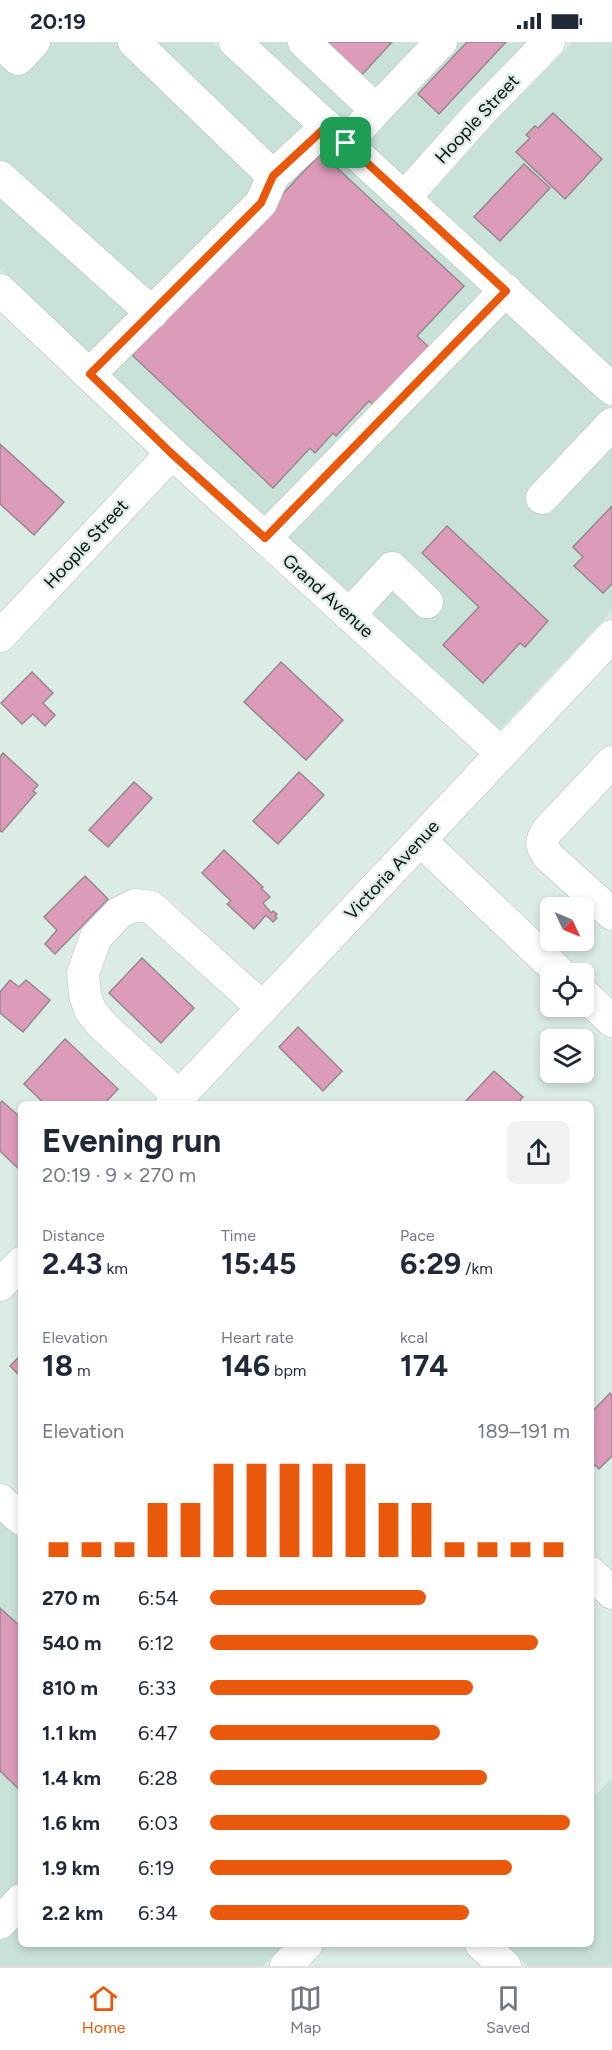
<!DOCTYPE html>
<html lang="en">
<head>
<meta charset="utf-8">
<style>
  :root { --surface:#fff; --page:#f2f2f3; --text:#1f2937; --muted:#747a83; --line:#e0e1e3; --accent:#ea580c }
  body { margin:0; font-family:Figtree,sans-serif; background:var(--page); color:var(--text); height:100vh; display:flex; flex-direction:column; font-size:22px; white-space:nowrap }
  * { box-sizing:border-box; margin:0 }
  p { font-size:20px; color:var(--muted) }
  .icon { flex:none; width:33px; height:33px; fill:none; stroke:currentColor; stroke-width:2; stroke-linecap:round; stroke-linejoin:round }
  .map { position:relative; flex:1; overflow:hidden }
  .panel { position:absolute; left:18px; top:1059px; width:576px; height:846px; display:flex; flex-direction:column; background:var(--surface); border-radius:9px; box-shadow:0 3px 9px #0003 }
  .panel>* { flex:none }
  .needle { width:39px; rotate:134deg }
  .tools { position:absolute; left:540px; top:855px; display:grid; gap:12px }
  .tools a { display:grid; place-items:center; width:54px; height:54px; border-radius:9px; background:var(--surface); box-shadow:0 3px 9px #0003; font-size:30px }
  .pin { position:absolute; display:grid; place-items:center; width:51px; height:51px; color:#fff; margin:-26px; border-radius:12px; box-shadow:0 3px 9px #0006 }
  .round { display:grid; place-items:center; flex:none; width:63px; height:63px; border-radius:9px; background:var(--page) }
  .head { display:flex; align-items:center; justify-content:space-between; height:102px; padding:0 24px }
  h1 { font-size:33px; font-weight:700; line-height:45px }
  .metrics { display:grid; grid-template-columns:repeat(3,1fr); gap:9px; height:102px; padding:6px 24px }
  .metrics div { display:grid; align-content:center }
  .metrics b { font-size:30px; font-weight:700 }
  .metrics small { font-size:16px; font-weight:400 }
  .metrics p { font-size:16px }
  .chart { height:168px; padding:12px 24px }
  .chart p { display:flex; justify-content:space-between }
  .chart svg { width:100%; height:108px; margin-top:6px; stroke:var(--accent); stroke-width:6 }
  ul { padding:0 24px; list-style:none; font-size:20px }
  li { display:grid; grid-template-columns:96px 72px 1fr; align-items:center; height:45px }
  li i { height:15px; border-radius:8px; background:var(--accent) }
  .status { display:flex; justify-content:space-between; align-items:center; height:42px; padding:0 30px; background:var(--surface); direction:ltr }
  .status svg { height:16px; fill:currentColor }
  .tabs { display:flex; justify-content:space-around; align-items:center; height:84px; border-top:2px solid var(--line); background:var(--surface); font-size:16px; color:var(--muted) }
  .tabs a { display:grid; justify-items:center; gap:3px }
  .tabs .active { color:var(--accent) }
  .map>svg:first-child { display:block }
  .built { fill:#c9e2d7 }
  .building { fill:#dd9bba; stroke:#97888e; stroke-width:1.5 }
  .lines { fill:none; stroke-linecap:round; stroke-linejoin:round }
  .minor-casing { stroke:#b0c0b9; stroke-width:33 }
  .minor { stroke:#fff; stroke-width:32 }
  .route-casing { stroke:#fff; stroke-width:12 }
  .route { stroke:#ea580c; stroke-width:8 }
  .labels { text-anchor:middle; stroke-width:4.5; stroke-linejoin:round; paint-order:stroke }
  .street-label { font-size:18px; fill:#090e0c; stroke:#dbece4 }
</style>
</head>
<body>
<div class="status"><b>20:19</b><svg viewBox="0 0 49 12"><path d="M0 12V9h3v3zM5 12V6h3v6zM10 12V3h3v9zM15 12V0h3v12zM26 1h20v11H26zM47 4h2v5h-2z"/></svg></div>
<div class="map">
<svg width="612" height="1924" viewBox="0 0 612 1924">
  <rect width="100%" height="100%" fill="#dbece4"/>
  <g class="built">
    <path d="M0,0H213L612,368V569L499,688L182,400L0,227Z"/>
    <path d="M258,0H526L467,60L403,133Z"/>
    <path d="M573,0H612V326L428,155L492,83Z"/>
    <path d="M0,1479L21,1498V1902H284L263,1924H0Z"/>
    <path d="M612,1736V1924H528L503,1902H591V1758Z"/>
  </g>
  <g class="building">
    <path d="M323,0H392L360,35Z"/>
    <path d="M467,0H506L439,72L418,52Z"/>
    <path d="M553,71L602,117L565,157L516,110L530,96L526,93L535,84L538,86Z"/>
    <path d="M321,111L464,244L417,294L433,309L378,368L369,359L336,394L333,391L315,411L310,406L273,446L132,313Z"/>
    <path d="M524,122L550,146L500,199L474,175Z"/>
    <path d="M0,402L64,460L34,493L0,462Z"/>
    <path d="M612,464V542L603,551L574,524L583,515L573,505Z"/>
    <path d="M447,484L548,579L525,605L520,601L483,641L443,603L479,565L422,511Z"/>
    <path d="M281,620L343,678L306,718L244,660Z"/>
    <path d="M32,630L53,651L43,661L55,673L45,684L33,672L22,682L1,661Z"/>
    <path d="M3,711L38,743L33,749L36,751L2,790L0,789V715Z"/>
    <path d="M299,730L324,753L278,802L253,779Z"/>
    <path d="M134,740L152,756L108,805L89,788Z"/>
    <path d="M224,808L263,845L261,846L270,855L263,861L271,871L273,869L277,872L275,874L277,876L273,880L266,873L254,887L227,862L231,859L202,831Z"/>
    <path d="M85,834L108,857L55,912L45,902L57,888L44,875Z"/>
    <path d="M142,916L194,966L161,1001L109,951Z"/>
    <path d="M10,938L19,945L26,938L50,958L23,990L0,971V950Z"/>
    <path d="M298,985L342,1029L323,1049L279,1005Z"/>
    <path d="M65,997L118,1047L104,1062H45L24,1042Z"/>
    <path d="M494,1029L523,1055L520,1058L524,1062H463Z"/>
    <path d="M2,1059L21,1076V1129L0,1109V1061Z"/>
    <path d="M21,1313V1335L10,1324Z"/>
    <path d="M610,1351L612,1353V1414L599,1427L595,1423L593,1425L591,1423V1371Z"/>
    <path d="M0,1566L21,1585V1749L0,1729Z"/>
  </g>
  <g class="lines">
    <defs>
      <g id="minor">
        <path d="M1,0L18,17L34,0"/>
        <path d="M235,0L612,347"/>
        <path d="M304,0L376,68L346,101"/>
        <path d="M376,68L441,0"/>
        <path d="M273,134L327,84"/>
        <path d="M0,135L152,271"/>
        <path d="M405,155L480,71L549,0"/>
        <path d="M0,248L172,411L501,711"/>
        <path d="M90,332L261,161L273,134L134,0"/>
        <path d="M542,456L612,382"/>
        <path d="M265,496L506,248"/>
        <path d="M349,573L392,526L427,560"/>
        <path d="M0,594L172,411"/>
        <path d="M612,720L547,789C540,800 541,804 548,814L612,872"/>
        <path d="M421,799L561,932"/>
        <path d="M584,952L612,979"/>
        <path d="M179,1054L101,982L90,968L85,953L83,931L96,895L119,871L135,863L151,865L263,966"/>
        <path d="M172,1062L612,594"/>
        <path d="M0,1243L21,1221"/>
        <path d="M0,1458L21,1477"/>
        <path d="M591,1531L612,1551"/>
        <path d="M0,1881L21,1858"/>
        <path d="M481,1902L505,1924"/>
        <path d="M286,1924L307,1902"/>
      </g>
    </defs>
    <use href="#minor" class="minor-casing"/>
    <use href="#minor" class="minor"/>
  </g>
  <g class="lines">
    <defs>
      <path id="route" d="M327,84L506,249L265,496L171,411L90,332L261,161L273,134Z"/>
    </defs>
    <use href="#route" class="route-casing"/>
    <use href="#route" class="route"/>
  </g>
  <g class="labels">
    <g class="street-label">
      <text transform="translate(477 77) rotate(-47)" y="6">Hoople Street</text>
      <text transform="translate(86 502) rotate(-47)" y="6">Hoople Street</text>
      <text transform="translate(328 554) rotate(42)" y="6">Grand Avenue</text>
      <text transform="translate(392 828) rotate(-47)" y="6">Victoria Avenue</text>
    </g>
  </g>
</svg>
<div class="tools">
<a><svg class="needle" viewBox="-14 -14 28 28"><path d="M0-13l5 13h-10z" fill="#e53935"/><path d="M0 13l5-13h-10z" fill="#747a83"/></svg></a>
<a><svg class="icon" aria-label="locate" viewBox="0 0 24 24"><circle cx="12" cy="12" r="6"/><path d="M12 2v4M12 18v4M2 12h4M18 12h4"/></svg></a>
<a><svg class="icon" aria-label="layers" viewBox="0 0 24 24"><path d="M12 4l9 5-9 5-9-5zM3 14l9 5 9-5"/></svg></a>
</div>
<div class="pin" style="left:346px;top:101px;background:#1e9e55"><svg class="icon" aria-label="arrive" viewBox="0 0 24 24"><path d="M6 21V4h12l-3 4 3 4H6"/></svg></div>
<section class="panel">
<div class="head"><div><h1>Evening run</h1><p>20:19 · 9 × 270 m</p></div><a class="round"><svg class="icon" aria-label="share" viewBox="0 0 24 24"><path d="M12 15V3M7 8l5-5 5 5M5 13v7h14v-7"/></svg></a></div>
<div class="metrics">
<div><p>Distance</p><b>2.43<small> km</small></b></div>
<div><p>Time</p><b>15:45</b></div>
<div><p>Pace</p><b>6:29<small> /km</small></b></div>
</div>
<div class="metrics">
<div><p>Elevation</p><b>18<small> m</small></b></div>
<div><p>Heart rate</p><b>146<small> bpm</small></b></div>
<div><p>kcal</p><b>174</b></div>
</div>
<div class="chart"><p><span>Elevation</span>189–191 m</p>
<svg viewBox="0 0 160 44" preserveAspectRatio="none"><path d="M5 44V38M15 44V38M25 44V38M35 44V22M45 44V22M55 44V6M65 44V6M75 44V6M85 44V6M95 44V6M105 44V22M115 44V22M125 44V38M135 44V38M145 44V38M155 44V38"/></svg>
</div>
<ul>
<li><b>270 m</b>6:54<i style="width:60%"></i></li>
<li><b>540 m</b>6:12<i style="width:91%"></i></li>
<li><b>810 m</b>6:33<i style="width:73%"></i></li>
<li><b>1.1 km</b>6:47<i style="width:64%"></i></li>
<li><b>1.4 km</b>6:28<i style="width:77%"></i></li>
<li><b>1.6 km</b>6:03<i style="width:100%"></i></li>
<li><b>1.9 km</b>6:19<i style="width:84%"></i></li>
<li><b>2.2 km</b>6:34<i style="width:72%"></i></li>
</ul>
</section>
</div>
<nav class="tabs">
<a class="active"><svg class="icon" aria-label="home" viewBox="0 0 24 24"><path d="M3 11l9-7 9 7M6 9v11h12V9"/></svg>Home</a>
<a><svg class="icon" aria-label="map" viewBox="0 0 24 24"><path d="M3 6l6-2 6 2 6-2v14l-6 2-6-2-6 2zM9 4v14M15 6v14"/></svg>Map</a>
<a><svg class="icon" aria-label="saved" viewBox="0 0 24 24"><path d="M7 4h10v16l-5-4-5 4z"/></svg>Saved</a>
</nav>
</body>
</html>
